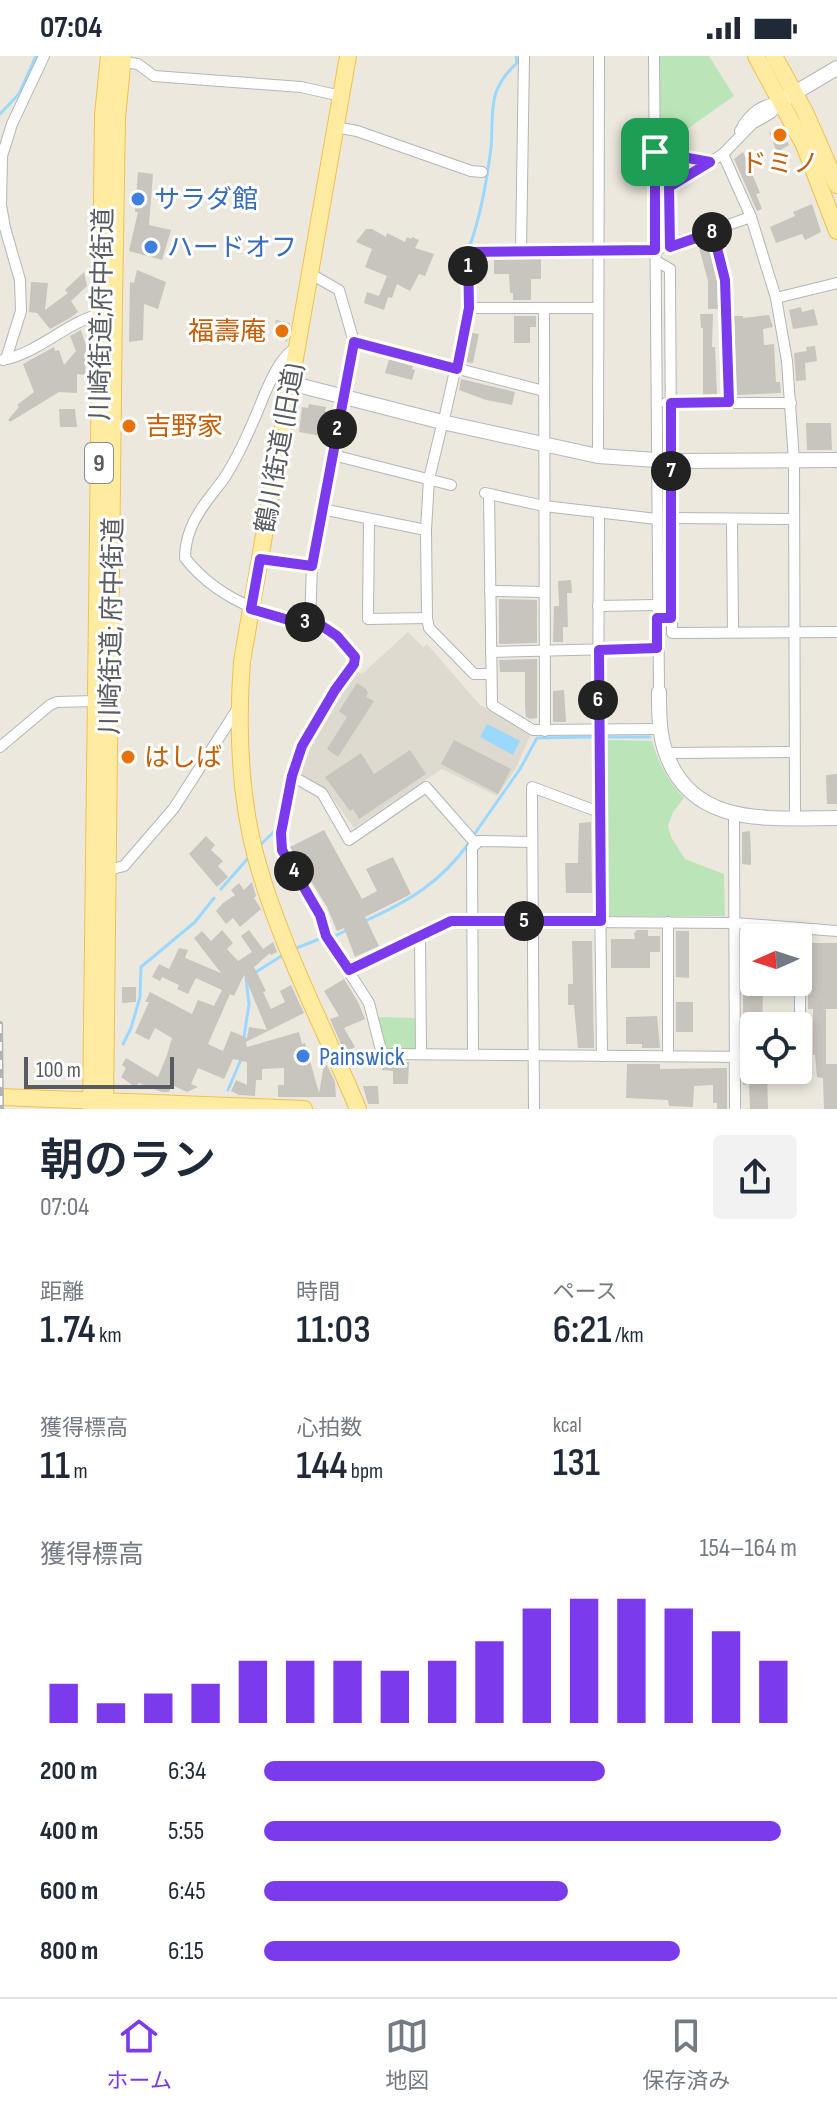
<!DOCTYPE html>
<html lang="ja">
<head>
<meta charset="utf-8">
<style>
  :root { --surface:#fff; --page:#f2f2f3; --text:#1f2937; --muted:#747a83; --line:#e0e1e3; --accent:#7c3aed }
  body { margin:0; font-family:"Sofia Sans Condensed","Noto Sans JP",sans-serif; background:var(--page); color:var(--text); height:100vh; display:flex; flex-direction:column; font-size:30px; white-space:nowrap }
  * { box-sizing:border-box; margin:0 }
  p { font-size:26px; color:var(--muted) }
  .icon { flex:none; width:44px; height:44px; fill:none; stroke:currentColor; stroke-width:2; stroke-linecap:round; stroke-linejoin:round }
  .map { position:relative; height:1053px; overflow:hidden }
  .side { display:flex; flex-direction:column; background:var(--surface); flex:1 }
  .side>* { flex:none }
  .needle { width:52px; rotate:267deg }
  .controls { position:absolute; left:740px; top:868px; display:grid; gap:16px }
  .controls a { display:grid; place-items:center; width:72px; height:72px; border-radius:8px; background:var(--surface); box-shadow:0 4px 12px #0003; font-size:40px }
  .scale { position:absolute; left:24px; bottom:20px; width:150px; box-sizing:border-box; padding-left:8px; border:4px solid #585c60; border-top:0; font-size:22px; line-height:28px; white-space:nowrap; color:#585c60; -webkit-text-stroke:6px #fff; paint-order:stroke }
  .pin { position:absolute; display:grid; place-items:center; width:68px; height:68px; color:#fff; margin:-34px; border-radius:16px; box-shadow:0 4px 12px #0006 }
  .km { position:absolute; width:40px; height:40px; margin:-20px; border-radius:50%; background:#222; color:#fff; font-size:22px; line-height:40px; text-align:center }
  .round { display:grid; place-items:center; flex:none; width:84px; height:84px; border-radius:8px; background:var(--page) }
  .head { display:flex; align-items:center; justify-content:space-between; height:136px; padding:0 40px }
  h1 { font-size:44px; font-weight:600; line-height:60px }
  .figures { display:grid; grid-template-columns:repeat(3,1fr); gap:12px; height:136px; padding:8px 40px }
  .figures div { display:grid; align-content:center }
  .figures b { font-size:40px; font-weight:600 }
  .figures small { font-size:22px; font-weight:400 }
  .figures p { font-size:22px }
  .chart { height:224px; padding:16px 40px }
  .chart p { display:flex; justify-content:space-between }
  .chart svg { width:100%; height:144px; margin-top:8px; stroke:var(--accent); stroke-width:6 }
  ul { padding:0 40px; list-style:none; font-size:26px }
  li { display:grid; grid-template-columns:128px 96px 1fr; align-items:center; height:60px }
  li i { height:20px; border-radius:10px; background:var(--accent) }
  .status { display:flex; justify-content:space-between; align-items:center; height:56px; padding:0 40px; background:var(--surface); direction:ltr }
  .status svg { height:22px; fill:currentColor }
  .menu { display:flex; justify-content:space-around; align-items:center; height:112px; border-top:2px solid var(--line); background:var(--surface); font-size:22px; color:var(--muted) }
  .menu a { display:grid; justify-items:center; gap:4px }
  .menu .active { color:var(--accent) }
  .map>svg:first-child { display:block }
  .education { fill:#dedacf }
  .green { fill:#bbe5b9 }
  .water { fill:#9bd8ff }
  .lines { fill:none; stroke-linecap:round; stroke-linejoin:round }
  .stream { stroke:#9bd8ff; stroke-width:3 }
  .building { fill:#c8c5be; fill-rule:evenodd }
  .street-casing { stroke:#b2b6ba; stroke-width:12 }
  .secondary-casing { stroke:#b3b7bc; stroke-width:16 }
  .primary-casing { stroke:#f5bf4e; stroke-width:18 }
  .street { stroke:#fff; stroke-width:10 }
  .secondary { stroke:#fff; stroke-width:14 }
  .primary { stroke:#ffeca0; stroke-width:16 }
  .rail-casing { stroke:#b1b2b2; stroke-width:6 }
  .rail { stroke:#fff; stroke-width:3; stroke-dasharray:9; stroke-linecap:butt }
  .route-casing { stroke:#fff; stroke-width:16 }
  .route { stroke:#7c3aed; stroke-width:10 }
  .food-dot { fill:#e8710a; stroke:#fff; stroke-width:3 }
  .shop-dot { fill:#3f7fe0; stroke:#fff; stroke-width:3 }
  .labels { text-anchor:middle; stroke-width:6; stroke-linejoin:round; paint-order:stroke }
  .shield { fill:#fff; stroke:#8a8d90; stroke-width:2 }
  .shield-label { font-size:24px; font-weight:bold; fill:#585c60 }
  .food-label { font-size:26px; fill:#c56008; stroke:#fff; text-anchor:start }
  .shop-label { font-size:26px; fill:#366cbe; stroke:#fff; text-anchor:start }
  .street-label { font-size:26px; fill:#585c60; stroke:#fff }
</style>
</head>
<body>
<div class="status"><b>07:04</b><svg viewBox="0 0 49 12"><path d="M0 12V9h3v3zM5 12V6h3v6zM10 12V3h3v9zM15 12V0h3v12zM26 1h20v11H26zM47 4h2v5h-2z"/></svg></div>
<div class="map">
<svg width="837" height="1053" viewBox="0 0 837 1053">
  <rect width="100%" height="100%" fill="#ece8de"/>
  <path class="education" d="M408,576L423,591L427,588L480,649L531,678L515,714L497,740L442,713L354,772L327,734L303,720L299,712L306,692L338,634L355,615L362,618Z"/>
  <g class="green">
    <path d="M659,0H709L734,40L683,76L660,74Z"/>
    <path d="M603,684L652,685C659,708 668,725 684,742L673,756L668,770L671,781L685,803L724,818L725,860H607Z"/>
    <path d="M376,961L415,962L416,990L413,994L386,993Z"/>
  </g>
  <path class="water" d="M487,668L520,685L513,699L480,681Z"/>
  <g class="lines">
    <g class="stream">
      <path d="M0,58L19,38L36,0"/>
      <path d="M470,189C481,159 487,123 491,92C494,56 486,35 517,7L516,0"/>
      <path d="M602,681H650"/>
      <path d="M473,780L520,713L537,682L592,681"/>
      <path d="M260,789L278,772"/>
      <path d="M221,833L250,800"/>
      <path d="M365,865C409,845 440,827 469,787"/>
      <path d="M333,881L347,874"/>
      <path d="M294,893L322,882"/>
      <path d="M256,916L283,899"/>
      <path d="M244,981L249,948L246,922"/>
      <path d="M123,988L131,972L140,941L141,911L195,866L214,842"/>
      <path d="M228,1034L242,1001"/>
    </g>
  </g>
  <g class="building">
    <path d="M781,71L789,89L777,96L769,77Z"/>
    <path d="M743,96L760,137L756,138L762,153L757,155L734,103Z"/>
    <path d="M138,116L153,118L149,169L171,174L162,204L129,195L138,156H135Z"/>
    <path d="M812,148L821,176L805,184L802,178L776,187L770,171L795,160L793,156Z"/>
    <path d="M366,173H372L386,181L387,177L405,186L407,181L411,183L412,181L419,184L415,192L434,198L425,220L419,218L410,235L397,228L392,242L388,241L384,254L364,247L367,236L379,240L387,220L365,211L372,193L356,186Z"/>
    <path d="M707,186L717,225L718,253H708V225L698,188Z"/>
    <path d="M541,203V223H531V244H513V237H510L509,218H494V204Z"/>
    <path d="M137,214L166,226L158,253L144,248L143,284L129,286L130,226L134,227Z"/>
    <path d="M84,216L87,230L71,245L78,256L70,262L50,273L37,257L29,256L31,226L48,227L45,254L68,237L65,234Z"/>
    <path d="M801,251L802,256L814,253L818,269L793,273L789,254Z"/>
    <path d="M700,258H713L712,291H715L717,339H703V272H701Z"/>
    <path d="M769,259L773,271L763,273L764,289L774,288L776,326H780L781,337L737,339L734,260H743V262Z"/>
    <path d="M514,260H536V271H530V287H514Z"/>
    <path d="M276,264L290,267L287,286L273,278Z"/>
    <path d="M81,274L86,290L85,319L77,318V337L59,336L10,366L8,364L19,351L17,349L34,336L23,308L54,291L55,295L59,294L64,309L76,295L70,280Z"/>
    <path d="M472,277L479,278L473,307L465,306Z"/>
    <path d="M815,290L817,305L805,307L806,324L796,325L794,297L807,295L806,291Z"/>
    <path d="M389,303L413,310L412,313L415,314L412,324L385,317Z"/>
    <path d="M461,323L515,336L512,349L486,344L459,334Z"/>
    <path d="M309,348L326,351L321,380L299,376L302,351L308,352Z"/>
    <path d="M59,353H75L77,371H60Z"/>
    <path d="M806,367H831L832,394H807Z"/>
    <path d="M571,524L572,537H567L568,571H563V586H553L554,550H559L558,525Z"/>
    <path d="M499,543L537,544V587L499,588Z"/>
    <path d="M537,603V662L530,663L526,661L525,651V616H500L499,604Z"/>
    <path d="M357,627L366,633L368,637L366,641L374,645L338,701L327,693L347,661L339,655Z"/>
    <path d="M564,634L566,666H553V635Z"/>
    <path d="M454,684L511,713L498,738L441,708Z"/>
    <path d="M410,694L426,718L359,763L353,753L350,755L325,721L361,697L374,718Z"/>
    <path d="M837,718V748H827L826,719Z"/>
    <path d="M591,766L592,837H566L565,807H578L579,767Z"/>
    <path d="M324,774L362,843L377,835L366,813L393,801L411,838L365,861L379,890L355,901L344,872L337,875L327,851L290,791Z"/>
    <path d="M750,775L751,799V809L742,808V776Z"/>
    <path d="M206,780L215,789L211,794L223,805L218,810L228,821L217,831L189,798Z"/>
    <path d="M252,826L256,840L254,842L261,853L240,871L233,862L226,868L216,855L223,847L235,839L231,834L239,827L244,834Z"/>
    <path d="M222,874L233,887L227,893L238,905L252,896L241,880L249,874L263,893L273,886L277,896L271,899L270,897L254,911L266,935L263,936L271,953L285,946L280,935L291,929L304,957L246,986L247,991L299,976L302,988L305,987L319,1037L324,1009H327L335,1026L336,1041H278V1029H284V1012L262,1013V1024H256L255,1040L239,1039L231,1035L236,1024L247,1029V1006L233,1003L224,1023L198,1012L191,1028L198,1031L187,1036L172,1029L169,1036H162L139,1027L135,1031L121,1021L126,1012L122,1009L126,1002L158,1021L167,999L172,982L155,972L149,984L135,977L149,946H145L150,936L192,958L198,944L214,950L222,934L196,922L188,938L177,933L179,929L162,921L160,925L152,921L159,908L169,913L179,892L188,894L185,902L221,917L194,882L202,875L211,885ZM244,919L267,974L249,971L247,982L231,975L223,995L208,988L230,938L234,940Z"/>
    <path d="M637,874H648V880H660V896H650V912H611V883H635L634,877Z"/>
    <path d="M676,875H689V922L676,921Z"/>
    <path d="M572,885H592L594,992H578L574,949H568V928H573Z"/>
    <path d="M808,887H837V953H826V1008H837V1053H824L823,1022L817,1021L815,999H813V953H808Z"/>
    <path d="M344,923L358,946L365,963L344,972L355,991L345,997L330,963L339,960L324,935Z"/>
    <path d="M122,931H136V946L122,947Z"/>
    <path d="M763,938L762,970H754V978L751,979L752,993H743V939Z"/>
    <rect x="676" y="946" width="17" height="30"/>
    <path d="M657,960L660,992H642V988H626V961Z"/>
    <path d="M383,1006H409L408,1028H393V1015L382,1014Z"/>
    <path d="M627,1008H660V1013L727,1012V1053H717V1047H713V1029L694,1030L693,1051L669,1050L668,1044L626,1042Z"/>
    <path d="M743,1011H751V1014H767L768,1053H750L749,1028L743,1029Z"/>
    <path d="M363,1030H378L379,1048H368Z"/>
  </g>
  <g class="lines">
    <defs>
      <g id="street">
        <path d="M654,0L659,636"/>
        <path d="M122,6L138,8L154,20L301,31L341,40"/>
        <path d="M335,71L357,75L471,115L482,116"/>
        <path d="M740,75C750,56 761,49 782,45"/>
        <path d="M655,96L710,106L723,98L752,68L771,57L782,45"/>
        <path d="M723,98L751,161L776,242L787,305L794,405L795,762"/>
        <path d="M713,176L725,224L729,346"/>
        <path d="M670,191L669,131L710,106"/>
        <path d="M521,195L524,0"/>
        <path d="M656,205L670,213L672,577L837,576"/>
        <path d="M309,217L339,234L354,286L544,335"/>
        <path d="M776,242L837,227"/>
        <path d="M469,252H597"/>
        <path d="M544,252L545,675"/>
        <path d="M296,292C281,300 272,322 265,337C254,365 241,396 225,421C213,438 199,452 191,472C187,482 185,492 185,502C210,534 248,553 286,563C298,566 312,564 323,570C336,577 345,590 355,601L354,608L335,634L302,690L292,720L281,777L282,794L320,859L326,880L369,947L382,998"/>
        <path d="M6,303L21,255L20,224L5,172L1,149L2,100L12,68L44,0"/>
        <path d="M3,304C41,296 67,265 104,257"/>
        <path d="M666,347H791"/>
        <path d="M445,359L469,252L468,196L655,194L751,161"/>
        <path d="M441,373L429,423L426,474L427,562L429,572L474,618H491"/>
        <path d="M333,399L451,429"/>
        <path d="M598,400L599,0"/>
        <path d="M485,437L544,450L657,463"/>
        <path d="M489,438L492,649L533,674L660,673"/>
        <path d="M322,453L426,474"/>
        <path d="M599,457L598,674L602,1000"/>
        <path d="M671,462L794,463"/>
        <path d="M369,464L368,563L427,562"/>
        <path d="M732,464L733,576"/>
        <path d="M260,503L312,510"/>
        <path d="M490,535L544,536"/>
        <path d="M598,550L656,549"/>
        <path d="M310,566L312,510L354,286"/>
        <path d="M491,596L657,592"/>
        <path d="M0,691L50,649L57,646L96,645"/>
        <path d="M666,697L794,696"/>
        <path d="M292,720L322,737L349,784L426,731L476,788"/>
        <path d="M734,758L735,1053"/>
        <path d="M104,815L124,810L174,752L238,652"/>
        <path d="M668,866V1000"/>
        <path d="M420,879L421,998"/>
        <path d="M349,914L451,865L735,867L837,875"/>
        <path d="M473,998L472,792L478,785L532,786"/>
        <path d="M798,1001H800V873"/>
        <path d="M339,1008L382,998L754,1001"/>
        <path d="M534,1053L532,731L599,756"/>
      </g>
      <g id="secondary">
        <path d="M786,42L837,12"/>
        <path d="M290,327L442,366L598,400L671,405L837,404"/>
        <path d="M659,636C659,654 659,674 664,691C688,773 770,762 837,762"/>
      </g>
      <g id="primary">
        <path d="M348,0L242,605C237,672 239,740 257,805C281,891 324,971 358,1053"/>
        <path d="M756,0L804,89L837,175"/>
        <path d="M774,0L805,56L837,129"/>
        <path d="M0,1041L304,1053"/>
        <path d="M91,1053L103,59L109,0"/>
        <path d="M105,1053L114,245L117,62L123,0"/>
      </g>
    </defs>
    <use href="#street" class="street-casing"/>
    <use href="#secondary" class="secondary-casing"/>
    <use href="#primary" class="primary-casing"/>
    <use href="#street" class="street"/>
    <use href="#secondary" class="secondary"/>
    <use href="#primary" class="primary"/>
    <defs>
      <path id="rail" d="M0,968L1,1053"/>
    </defs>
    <use href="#rail" class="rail-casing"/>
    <use href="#rail" class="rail"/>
  </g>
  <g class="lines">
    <defs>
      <path id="route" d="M655,96L710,106L669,131L670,191L713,176L725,224L729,346L671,347V562H657V592L599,594L601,865H451L349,914L326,880L320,859L282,794L281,777L292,720L302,690L335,634L354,608L355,601L337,580L319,568L292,565L251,553L260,503L312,510L354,286L457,313L469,252L468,196L655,194Z"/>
    </defs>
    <use href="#route" class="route-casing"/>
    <use href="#route" class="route"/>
  </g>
  <g class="food-dot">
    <circle cx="780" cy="79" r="8"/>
    <circle cx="282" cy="275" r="8"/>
    <circle cx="129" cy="370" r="8"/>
    <circle cx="128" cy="701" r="8"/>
  </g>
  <g class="shop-dot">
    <circle cx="138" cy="143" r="8"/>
    <circle cx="151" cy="191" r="8"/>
    <circle cx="303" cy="1000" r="8"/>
  </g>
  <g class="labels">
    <rect class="shield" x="85" y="387" width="28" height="40" rx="6"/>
    <g class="shield-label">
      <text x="99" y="415">9</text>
    </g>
    <g class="food-label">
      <text x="780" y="116" text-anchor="middle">ドミノ</text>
      <text x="266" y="284" text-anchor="end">福壽庵</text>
      <text x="145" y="379">吉野家</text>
      <text x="144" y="710">はしば</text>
    </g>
    <g class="shop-label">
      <text x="154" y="152">サラダ館</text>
      <text x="167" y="200">ハードオフ</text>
      <text x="319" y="1009">Painswick</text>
    </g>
    <g class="street-label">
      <text transform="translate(101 258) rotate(-89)" y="9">川崎街道;府中街道</text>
      <text transform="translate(279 392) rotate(-80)" y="9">鶴川街道 (旧道)</text>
      <text transform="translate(111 570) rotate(-89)" y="9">川崎街道; 府中街道</text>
    </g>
  </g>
</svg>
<div class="controls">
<a><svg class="needle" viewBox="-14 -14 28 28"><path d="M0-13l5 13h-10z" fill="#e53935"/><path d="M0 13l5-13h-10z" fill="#747a83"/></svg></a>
<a><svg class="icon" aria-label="locate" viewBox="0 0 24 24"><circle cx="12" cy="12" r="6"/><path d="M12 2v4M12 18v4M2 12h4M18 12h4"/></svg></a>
</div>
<div class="scale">100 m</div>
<div class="pin" style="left:655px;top:96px;background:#1e9e55"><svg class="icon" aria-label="arrive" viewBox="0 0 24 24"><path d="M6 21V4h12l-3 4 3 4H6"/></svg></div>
<b class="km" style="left:468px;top:210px">1</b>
<b class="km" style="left:337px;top:373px">2</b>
<b class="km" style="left:305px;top:566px">3</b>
<b class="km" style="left:294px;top:815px">4</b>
<b class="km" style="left:524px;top:865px">5</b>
<b class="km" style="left:598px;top:644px">6</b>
<b class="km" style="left:671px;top:415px">7</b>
<b class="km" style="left:712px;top:176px">8</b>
</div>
<section class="side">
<div class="head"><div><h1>朝のラン</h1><p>07:04</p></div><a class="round"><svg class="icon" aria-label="share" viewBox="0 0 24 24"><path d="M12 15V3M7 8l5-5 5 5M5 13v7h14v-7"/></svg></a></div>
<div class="figures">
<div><p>距離</p><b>1.74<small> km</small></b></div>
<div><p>時間</p><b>11:03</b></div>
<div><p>ペース</p><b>6:21<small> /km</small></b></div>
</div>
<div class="figures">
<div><p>獲得標高</p><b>11<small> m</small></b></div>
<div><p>心拍数</p><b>144<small> bpm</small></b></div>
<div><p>kcal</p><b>131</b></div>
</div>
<div class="chart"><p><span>獲得標高</span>154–164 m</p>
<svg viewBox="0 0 160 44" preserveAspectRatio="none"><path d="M5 44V32M15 44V38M25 44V35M35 44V32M45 44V25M55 44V25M65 44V25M75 44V28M85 44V25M95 44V19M105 44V9M115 44V6M125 44V6M135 44V9M145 44V16M155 44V25"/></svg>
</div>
<ul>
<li><b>200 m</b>6:34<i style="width:64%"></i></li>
<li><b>400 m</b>5:55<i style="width:97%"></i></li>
<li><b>600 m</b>6:45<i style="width:57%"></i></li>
<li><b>800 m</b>6:15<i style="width:78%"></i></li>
</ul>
</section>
<nav class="menu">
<a class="active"><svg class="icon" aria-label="home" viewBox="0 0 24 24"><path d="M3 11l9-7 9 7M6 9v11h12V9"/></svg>ホーム</a>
<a><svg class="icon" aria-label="map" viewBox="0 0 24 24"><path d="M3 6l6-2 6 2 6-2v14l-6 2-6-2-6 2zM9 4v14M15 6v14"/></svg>地図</a>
<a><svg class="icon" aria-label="saved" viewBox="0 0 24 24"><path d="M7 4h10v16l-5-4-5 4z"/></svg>保存済み</a>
</nav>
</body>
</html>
